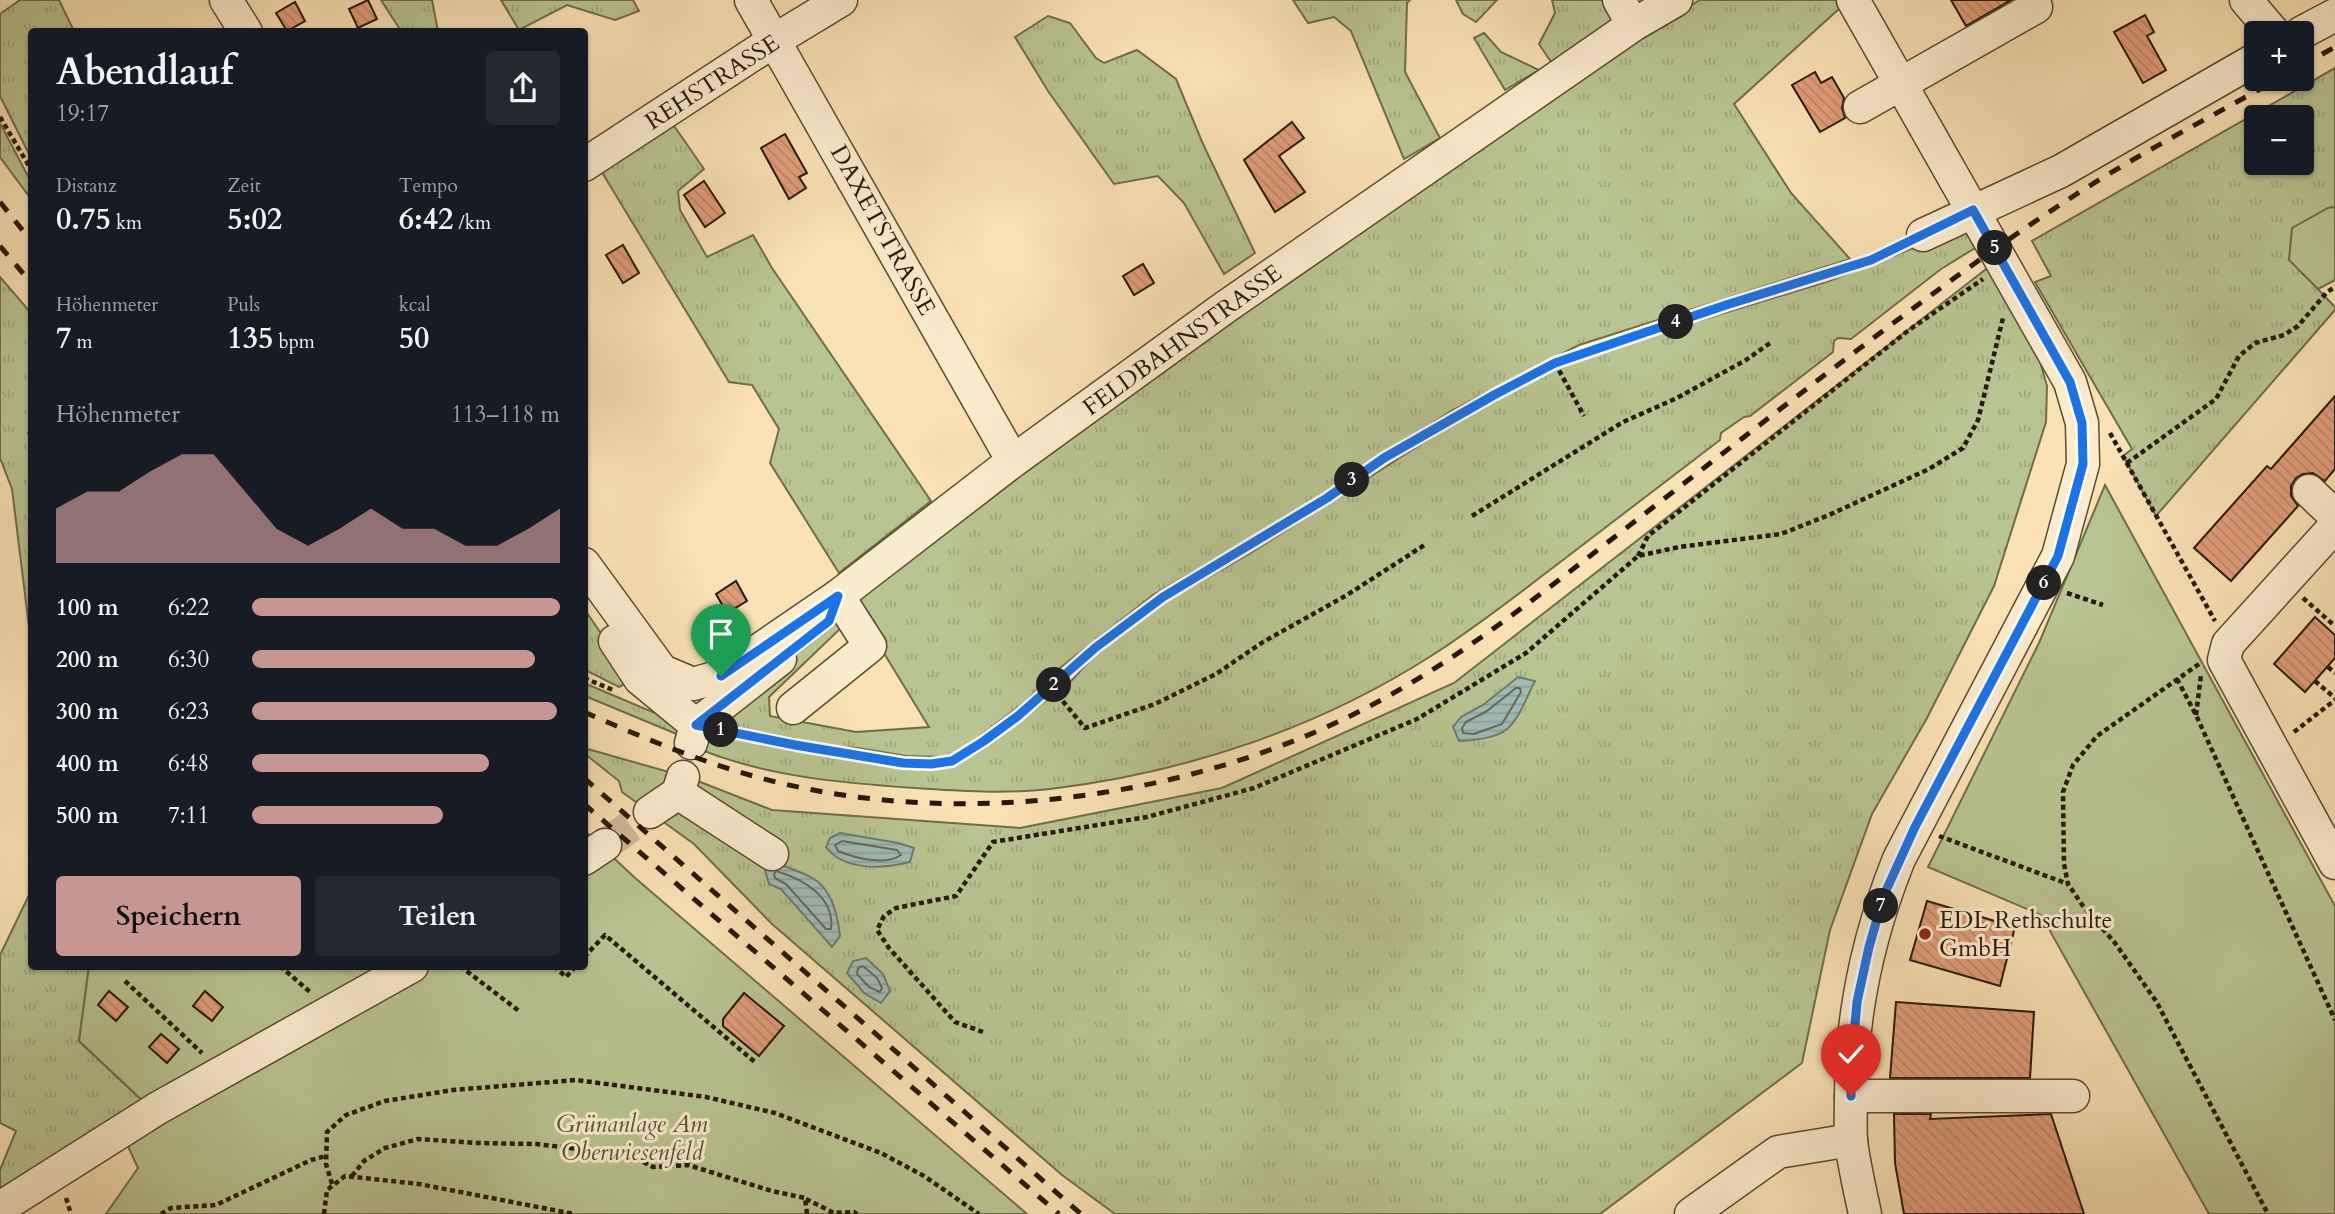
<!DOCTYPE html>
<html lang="de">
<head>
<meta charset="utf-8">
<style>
  :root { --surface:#171b24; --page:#242831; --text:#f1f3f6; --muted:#9ea1a6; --accent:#c59692 }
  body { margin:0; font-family:Cardo,serif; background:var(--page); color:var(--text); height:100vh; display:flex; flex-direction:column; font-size:26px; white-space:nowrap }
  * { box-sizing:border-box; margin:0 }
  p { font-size:23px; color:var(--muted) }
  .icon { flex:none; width:38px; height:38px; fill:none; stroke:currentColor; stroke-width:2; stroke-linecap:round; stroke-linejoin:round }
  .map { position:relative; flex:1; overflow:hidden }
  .sheet { position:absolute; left:28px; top:28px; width:560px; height:942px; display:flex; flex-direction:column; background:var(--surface); border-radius:7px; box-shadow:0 2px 5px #0004 }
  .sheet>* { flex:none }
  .controls { position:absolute; left:2244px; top:21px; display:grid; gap:14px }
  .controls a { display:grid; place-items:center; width:70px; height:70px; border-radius:7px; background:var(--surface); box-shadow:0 2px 5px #0004; font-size:35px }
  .pin { position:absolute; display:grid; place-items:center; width:60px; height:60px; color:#fff; margin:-72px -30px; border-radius:50% 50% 50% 0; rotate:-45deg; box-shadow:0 0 7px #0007 }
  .pin .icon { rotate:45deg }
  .km { position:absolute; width:35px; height:35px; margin:-18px; border-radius:50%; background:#222; color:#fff; font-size:19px; line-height:35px; text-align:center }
  .round { display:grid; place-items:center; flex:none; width:74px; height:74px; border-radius:7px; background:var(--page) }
  .summary { display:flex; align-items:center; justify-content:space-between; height:119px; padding:0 28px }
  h1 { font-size:38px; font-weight:700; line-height:52px }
  .metrics { display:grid; grid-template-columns:repeat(3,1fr); gap:10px; height:119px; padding:7px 28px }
  .metrics div { display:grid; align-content:center }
  .metrics b { font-size:30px; font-weight:700 }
  .metrics small { font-size:19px; font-weight:400 }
  .metrics p { font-size:19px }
  .chart { height:196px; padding:14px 28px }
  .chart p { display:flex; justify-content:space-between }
  .chart svg { width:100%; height:126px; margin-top:7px; fill:var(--accent); opacity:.7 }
  .cta { display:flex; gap:14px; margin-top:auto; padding:14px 28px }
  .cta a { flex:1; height:80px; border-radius:7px; background:var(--accent); color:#111; font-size:28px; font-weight:700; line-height:80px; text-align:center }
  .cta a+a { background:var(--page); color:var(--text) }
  ul { padding:0 28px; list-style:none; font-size:23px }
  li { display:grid; grid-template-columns:112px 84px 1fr; align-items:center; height:52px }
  li i { height:18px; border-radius:9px; background:var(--accent) }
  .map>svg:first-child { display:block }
  .grass { fill:url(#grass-tufts); stroke:#6e6e4b; stroke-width:2; fill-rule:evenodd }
  .green { fill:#b8c491; stroke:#6e6e4b; stroke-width:2 }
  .water { fill:url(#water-rules); stroke:#6f7a6f; stroke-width:2 }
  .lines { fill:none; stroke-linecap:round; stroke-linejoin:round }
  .shore { stroke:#626a5d; stroke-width:2 }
  .building { fill:url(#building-back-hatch); stroke:#251705; stroke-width:2 }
  .minor-tunnel { stroke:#cfb991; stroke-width:32; stroke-dasharray:32 16; stroke-linecap:butt }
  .minor-casing { stroke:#5a4a31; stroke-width:35 }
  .path { stroke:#251705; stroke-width:4.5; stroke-dasharray:5 3.5; stroke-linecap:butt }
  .minor { stroke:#fcecce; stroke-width:32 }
  .rail { stroke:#251705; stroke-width:5; stroke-dasharray:12 12; stroke-linecap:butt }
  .route-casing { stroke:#fff; stroke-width:14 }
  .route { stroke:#1a73e8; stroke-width:9 }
  .poi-dot { fill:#8f2418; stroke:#fcecce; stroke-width:2.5 }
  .labels { text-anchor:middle; stroke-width:6; stroke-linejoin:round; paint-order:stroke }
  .street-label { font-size:24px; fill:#251705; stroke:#fcecce }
  .poi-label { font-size:24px; fill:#251705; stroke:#fcecce; text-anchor:start }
  .park-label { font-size:24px; font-style:italic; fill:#585436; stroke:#fcecce }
</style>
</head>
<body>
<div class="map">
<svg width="2335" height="1214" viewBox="0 0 2335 1214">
  <defs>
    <pattern id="grass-tufts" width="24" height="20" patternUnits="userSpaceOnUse" patternTransform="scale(1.75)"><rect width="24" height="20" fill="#b8c491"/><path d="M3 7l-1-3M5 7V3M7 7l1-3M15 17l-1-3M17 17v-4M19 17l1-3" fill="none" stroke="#9ea87c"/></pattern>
    <pattern id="water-rules" width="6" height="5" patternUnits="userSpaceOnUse" patternTransform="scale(1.75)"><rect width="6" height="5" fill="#a0bcb5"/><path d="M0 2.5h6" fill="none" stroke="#8aa19a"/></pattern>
    <pattern id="building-back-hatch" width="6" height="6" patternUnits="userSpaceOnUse" patternTransform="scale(1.75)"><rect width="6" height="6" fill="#e19d79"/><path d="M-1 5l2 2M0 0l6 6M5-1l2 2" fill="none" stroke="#c18667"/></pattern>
  </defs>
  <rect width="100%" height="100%" fill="#fae2b4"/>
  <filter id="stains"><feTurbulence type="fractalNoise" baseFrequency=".00286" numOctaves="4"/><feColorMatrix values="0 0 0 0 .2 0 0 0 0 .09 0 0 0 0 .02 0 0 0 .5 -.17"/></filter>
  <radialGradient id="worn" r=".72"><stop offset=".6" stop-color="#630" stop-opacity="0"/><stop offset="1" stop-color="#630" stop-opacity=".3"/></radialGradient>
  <g class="grass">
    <path d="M20,0H59L74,31L32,32L31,158L0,96V14Z"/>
    <path d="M381,0H432L438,31H401Z"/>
    <path d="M501,0H633L639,11L615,20L567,5L519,30Z"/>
    <path d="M1293,0H1410L1407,3L1405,72L1440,138L1404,159L1351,31L1334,17L1308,23Z"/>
    <path d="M1456,0H1497L1476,22L1463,14Z"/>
    <path d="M1552,0H1604L1617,22L1551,62L1539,44L1555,13Z"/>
    <path d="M1700,0H1836L1840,8L1734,104L1791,193L1850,259L1579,345L1451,411L1296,511L1153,595L1055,672L1025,702L963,749L946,757L906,756L858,748L831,746L736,727L730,723L729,711L739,700L839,621L843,626L769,697L770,716L856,732L929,727L854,604L856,597L1126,394L1614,51Z"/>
    <path d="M1048,16L1070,23L1096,58L1104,63L1137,50L1176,79L1203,144L1255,253L1224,274L1184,203L1158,176L1114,184L1048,91L1015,37Z"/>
    <path d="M1484,33L1501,52L1539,70L1505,90L1474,38Z"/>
    <path d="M2335,68V207L2328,208L2289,259L2335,307V310L2156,516L2123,456L2132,449L2035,282L2051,276L2032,241ZM2256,117H2301V163H2256Z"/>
    <path d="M0,123L31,182V199L0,157Z"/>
    <path d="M672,123L704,169L678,191L680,210L707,257L753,235L772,268L931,501L839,573L770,463L779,429L752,385L729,382L600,169Z"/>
    <path d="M1970,230L1980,245L1941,269L1851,339L1838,338L1834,341L1833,352L1750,416L1744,417L1721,433L1720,440C1666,481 1613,522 1559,563C1517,595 1475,628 1431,656C1317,729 1184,773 1050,789C1006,794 959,791 915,788C842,783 768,777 699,749L707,732C772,744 837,760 903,765C919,766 936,770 951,765C986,753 1015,724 1044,702L1062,691L1092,658L1113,641L1165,602L1249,554L1437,434L1512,390L1584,356L1829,281L1926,243Z"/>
    <path d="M1990,266L2034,340L2047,386L2046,422L1994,586L1927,718L1872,814L1830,930L1802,1063L1600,1214H1115L1062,1175L772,924L694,844L622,792L619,781L585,754L584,748L690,778L772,810L1020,828L1222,788L1454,683Z"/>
    <path d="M0,277L31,313L32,429L28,433L32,441L31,643L12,489L0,458Z"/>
    <path d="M585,610L628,673L627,683L619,687L585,670Z"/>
    <path d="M584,683L674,721L680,727L679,735L585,696Z"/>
    <path d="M31,891L32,966H89L79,1041L146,1104L0,1192V1170L16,1131L0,1123V955Z"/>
  </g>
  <g class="green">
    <path d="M2335,207V280L2318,289L2289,260L2292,228L2328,208Z"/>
    <path d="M2105,485L2335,906V1214H2209L2041,915L1928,867L2039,643Z"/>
    <path d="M585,831L634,877L1027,1214H106L138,1168L125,1140L162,1119L79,1041L89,966H584Z"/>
  </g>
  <g class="water">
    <path d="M1518,677L1535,681C1527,696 1520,718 1507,729C1497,738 1471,741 1459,741L1453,727L1461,717L1483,705Z"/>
    <path d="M840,833L898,843L914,848L910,862C883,869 844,871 826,847L830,838Z"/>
    <path d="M776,863C788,868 806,873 817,881C833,894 838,916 840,936L832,947L781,889L769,884L765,870Z"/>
    <path d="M866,958L883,974L890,991L881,1003L864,993L847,973L853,961Z"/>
  </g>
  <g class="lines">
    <g class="shore">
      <path d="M1516,688H1520L1521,692L1502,724L1474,734L1463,733L1462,728L1466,722L1487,711Z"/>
      <path d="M842,841L897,850L901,855C885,866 855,858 838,851L835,845Z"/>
      <path d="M776,871C803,879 835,897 831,929H826L786,884L775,878L774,874Z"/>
      <path d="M863,966L877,978L882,988L880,992L869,987L857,974L858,968Z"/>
    </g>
  </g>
  <g class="building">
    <path d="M368,0L377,19L358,28L349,9Z"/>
    <path d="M1951,0H2011L1966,26Z"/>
    <path d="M295,2L305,21L287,31L276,13Z"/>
    <path d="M2145,15L2154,32L2147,36L2166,70L2143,83L2114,32Z"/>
    <path d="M1815,72L1821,83L1832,77L1844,98L1842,108L1845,118L1820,132L1792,85Z"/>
    <path d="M1292,122L1304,138L1279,156L1305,192L1275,212L1244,160Z"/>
    <path d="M785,134L807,173L799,177L806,188L789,199L761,148Z"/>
    <path d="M704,181L725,213L705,227L684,195Z"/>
    <path d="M623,245L639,273L623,283L606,255Z"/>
    <path d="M1143,264L1154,283L1134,295L1123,276Z"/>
    <path d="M2335,396V469L2325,481L2313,473L2303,474L2296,478L2291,486V496L2298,506L2231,581L2194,548L2267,466L2271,469Z"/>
    <path d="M736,581L747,601L727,613L716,594Z"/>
    <path d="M2315,617L2335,635V658L2305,692L2274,664Z"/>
    <path d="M1927,901L2015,927L2000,986L1910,960Z"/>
    <path d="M109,991L128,1007L116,1021L98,1005Z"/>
    <path d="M205,991L223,1007L212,1021L193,1006Z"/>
    <path d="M744,993L784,1026L759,1056L723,1026V1019Z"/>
    <path d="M1896,1002L2034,1012L2030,1078H1890Z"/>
    <path d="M161,1034L179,1049L167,1063L149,1047Z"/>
    <path d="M1894,1114H1931L1930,1119L2051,1114L2084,1214H1904L1895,1163Z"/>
  </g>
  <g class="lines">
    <path class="minor-tunnel" d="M605,845L650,812"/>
    <defs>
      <g id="minor">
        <path d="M226,0L246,32"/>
        <path d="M751,0L1013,461"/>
        <path d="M1619,0L1633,25"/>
        <path d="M1853,0L2070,382L2082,423L2083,464L2058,556L1899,859C1868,936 1851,1015 1851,1098C1851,1112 1850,1127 1851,1141C1854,1165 1860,1190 1865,1214"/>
        <path d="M2246,0L2274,33"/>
        <path d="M2301,33L2335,15"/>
        <path d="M1860,107L2036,7"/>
        <path d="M584,165L775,40L841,0"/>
        <path d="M1923,235L2061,171L2256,59"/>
        <path d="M2309,491L2329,510"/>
        <path d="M2335,526L2228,644L2224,660L2335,863"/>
        <path d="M584,564L662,671L693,684L721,676L838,596L1013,461L1224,308L1633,25L1676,0"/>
        <path d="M615,641L640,679L696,725"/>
        <path d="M793,708L870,646L838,596"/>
        <path d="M691,743L696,725L780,659"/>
        <path d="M678,793L772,854"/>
        <path d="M650,812L678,793L683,777"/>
        <path d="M584,859L605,845"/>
        <path d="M1851,1096H2073"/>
        <path d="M0,1208L158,1108L412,966"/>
        <path d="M1691,1214L1778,1152L1851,1140"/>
      </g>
    </defs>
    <use href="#minor" class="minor-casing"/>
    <g class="path">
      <path d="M0,117L32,171"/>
      <path d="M1555,363L1584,416"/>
      <path d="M2110,433L2215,621"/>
      <path d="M2127,463L2216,399L2239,356L2255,343L2284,335L2298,326L2327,292L2335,287"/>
      <path d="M1472,516L1623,422L1677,398L1746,360L1770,343"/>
      <path d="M1638,556L1648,536L1909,330L1983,279"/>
      <path d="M2067,593L2103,605"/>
      <path d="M2303,598L2335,626"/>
      <path d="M2199,664L2097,736L2073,765L2063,792L2064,864L2068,884L2083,906L2115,943L2156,1001L2268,1214"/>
      <path d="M2328,667L2335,673"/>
      <path d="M584,678L613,690"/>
      <path d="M2177,679L2196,715L2335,1020"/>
      <path d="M2315,681L2335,698"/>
      <path d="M1052,688L1085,728L1155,704L1216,674L1263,642L1347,595L1426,544"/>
      <path d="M2196,715L2201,675"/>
      <path d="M729,732L795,745L913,764L952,761L984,741L1018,716L1095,648L1163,597L1327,498L1384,458L1494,395L1555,363L1726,305L1871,260L1899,247"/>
      <path d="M2294,732L2335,700"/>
      <path d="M1939,836L2068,884"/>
      <path d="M584,957L605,935L756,1063"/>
      <path d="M280,966L310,992"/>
      <path d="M460,966L519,1011"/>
      <path d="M554,966L566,977L576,966"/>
      <path d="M125,981L202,1053"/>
      <path d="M983,1032L955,1022L889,948L877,930L884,916L896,908L956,896L993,842L1147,817L1254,788L1417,719L1526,653L1638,556L1679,547L1781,534L1829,515L1929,469L1963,448L1978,420L2003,318"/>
      <path d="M352,1176L364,1161L385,1148L418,1139L477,1143L536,1144L630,1155L653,1167L688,1165L772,1191L805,1198L807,1214"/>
      <path d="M332,1184L326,1164L327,1132L346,1115L385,1101L453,1090L576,1080L706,1097L775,1113L881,1153L924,1176L979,1214"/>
      <path d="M66,1198L71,1214"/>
      <path d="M806,1199L834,1213L854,1212L857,1214"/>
      <path d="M161,1214L171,1208L216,1205L311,1160L326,1156"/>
      <path d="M324,1214L327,1190L345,1176L419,1184L574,1214"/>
    </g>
    <use href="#minor" class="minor"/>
    <g class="rail">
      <path d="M2301,66L2335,47"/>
      <path d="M0,202L32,242"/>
      <path d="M0,246L32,284"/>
      <path d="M584,712C655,743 727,773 803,788C992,827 1214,792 1383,699C1465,654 1538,596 1612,539C1704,468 1795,397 1888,327C1947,283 2007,239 2069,199C2136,155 2209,118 2278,79"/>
      <path d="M584,778L1081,1214"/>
      <path d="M584,804L1059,1214"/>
    </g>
  </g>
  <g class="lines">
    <defs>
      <path id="route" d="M721,676L838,596L829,621L696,725L795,745L903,763L931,764L952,761L984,741L1018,716L1095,648L1163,597L1327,498L1384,458L1494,395L1555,363L1726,305L1871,260L1973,210L2070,382L2082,423L2083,464L2058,556L1915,827L1884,895L1869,947L1857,1002L1851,1069V1096"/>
    </defs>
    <use href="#route" class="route-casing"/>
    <use href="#route" class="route"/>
  </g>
  <circle class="poi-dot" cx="1925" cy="934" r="7"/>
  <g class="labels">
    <g class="street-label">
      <text transform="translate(712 82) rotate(-33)" y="8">REHSTRASSE</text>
      <text transform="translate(883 230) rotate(61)" y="8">DAXETSTRASSE</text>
      <text transform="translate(1182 340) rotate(-36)" y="8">FELDBAHNSTRASSE</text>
    </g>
    <g class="poi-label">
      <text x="1939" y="928">EDL Rethschulte<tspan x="1939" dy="28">GmbH</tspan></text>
    </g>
    <g class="park-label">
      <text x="632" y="1132">Grünanlage Am<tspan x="632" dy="28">Oberwiesenfeld</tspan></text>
    </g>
  </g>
  <rect width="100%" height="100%" filter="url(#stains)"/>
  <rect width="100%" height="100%" fill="url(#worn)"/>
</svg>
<div class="controls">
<a>+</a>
<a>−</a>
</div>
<div class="pin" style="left:721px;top:676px;background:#1e9e55"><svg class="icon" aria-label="arrive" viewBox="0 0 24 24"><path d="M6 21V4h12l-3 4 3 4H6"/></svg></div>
<div class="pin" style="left:1851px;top:1096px;background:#d93025"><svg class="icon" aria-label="check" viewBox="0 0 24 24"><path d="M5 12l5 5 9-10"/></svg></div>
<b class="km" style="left:721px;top:730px">1</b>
<b class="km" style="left:1054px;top:685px">2</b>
<b class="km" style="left:1352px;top:480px">3</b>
<b class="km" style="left:1676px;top:322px">4</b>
<b class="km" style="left:1995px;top:248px">5</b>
<b class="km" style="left:2044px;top:583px">6</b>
<b class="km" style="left:1881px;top:906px">7</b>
<section class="sheet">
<div class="summary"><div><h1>Abendlauf</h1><p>19:17</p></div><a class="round"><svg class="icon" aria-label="share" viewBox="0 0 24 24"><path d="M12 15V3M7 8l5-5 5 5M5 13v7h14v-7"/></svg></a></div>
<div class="metrics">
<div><p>Distanz</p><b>0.75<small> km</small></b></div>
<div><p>Zeit</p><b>5:02</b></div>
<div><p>Tempo</p><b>6:42<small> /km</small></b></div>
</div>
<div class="metrics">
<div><p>Höhenmeter</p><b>7<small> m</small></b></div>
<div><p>Puls</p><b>135<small> bpm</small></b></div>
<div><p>kcal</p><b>50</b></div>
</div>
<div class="chart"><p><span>Höhenmeter</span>113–118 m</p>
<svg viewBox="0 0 160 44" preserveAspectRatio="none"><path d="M0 44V25L10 19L20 19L30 12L40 6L50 6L60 19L70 32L80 38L90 32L100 25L110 32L120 32L130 38L140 38L150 32L160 25V44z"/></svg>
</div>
<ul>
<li><b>100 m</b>6:22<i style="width:100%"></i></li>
<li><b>200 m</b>6:30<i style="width:92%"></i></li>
<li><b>300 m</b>6:23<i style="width:99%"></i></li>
<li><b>400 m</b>6:48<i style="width:77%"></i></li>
<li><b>500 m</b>7:11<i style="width:62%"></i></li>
</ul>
<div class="cta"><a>Speichern</a><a>Teilen</a></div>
</section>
</div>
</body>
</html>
